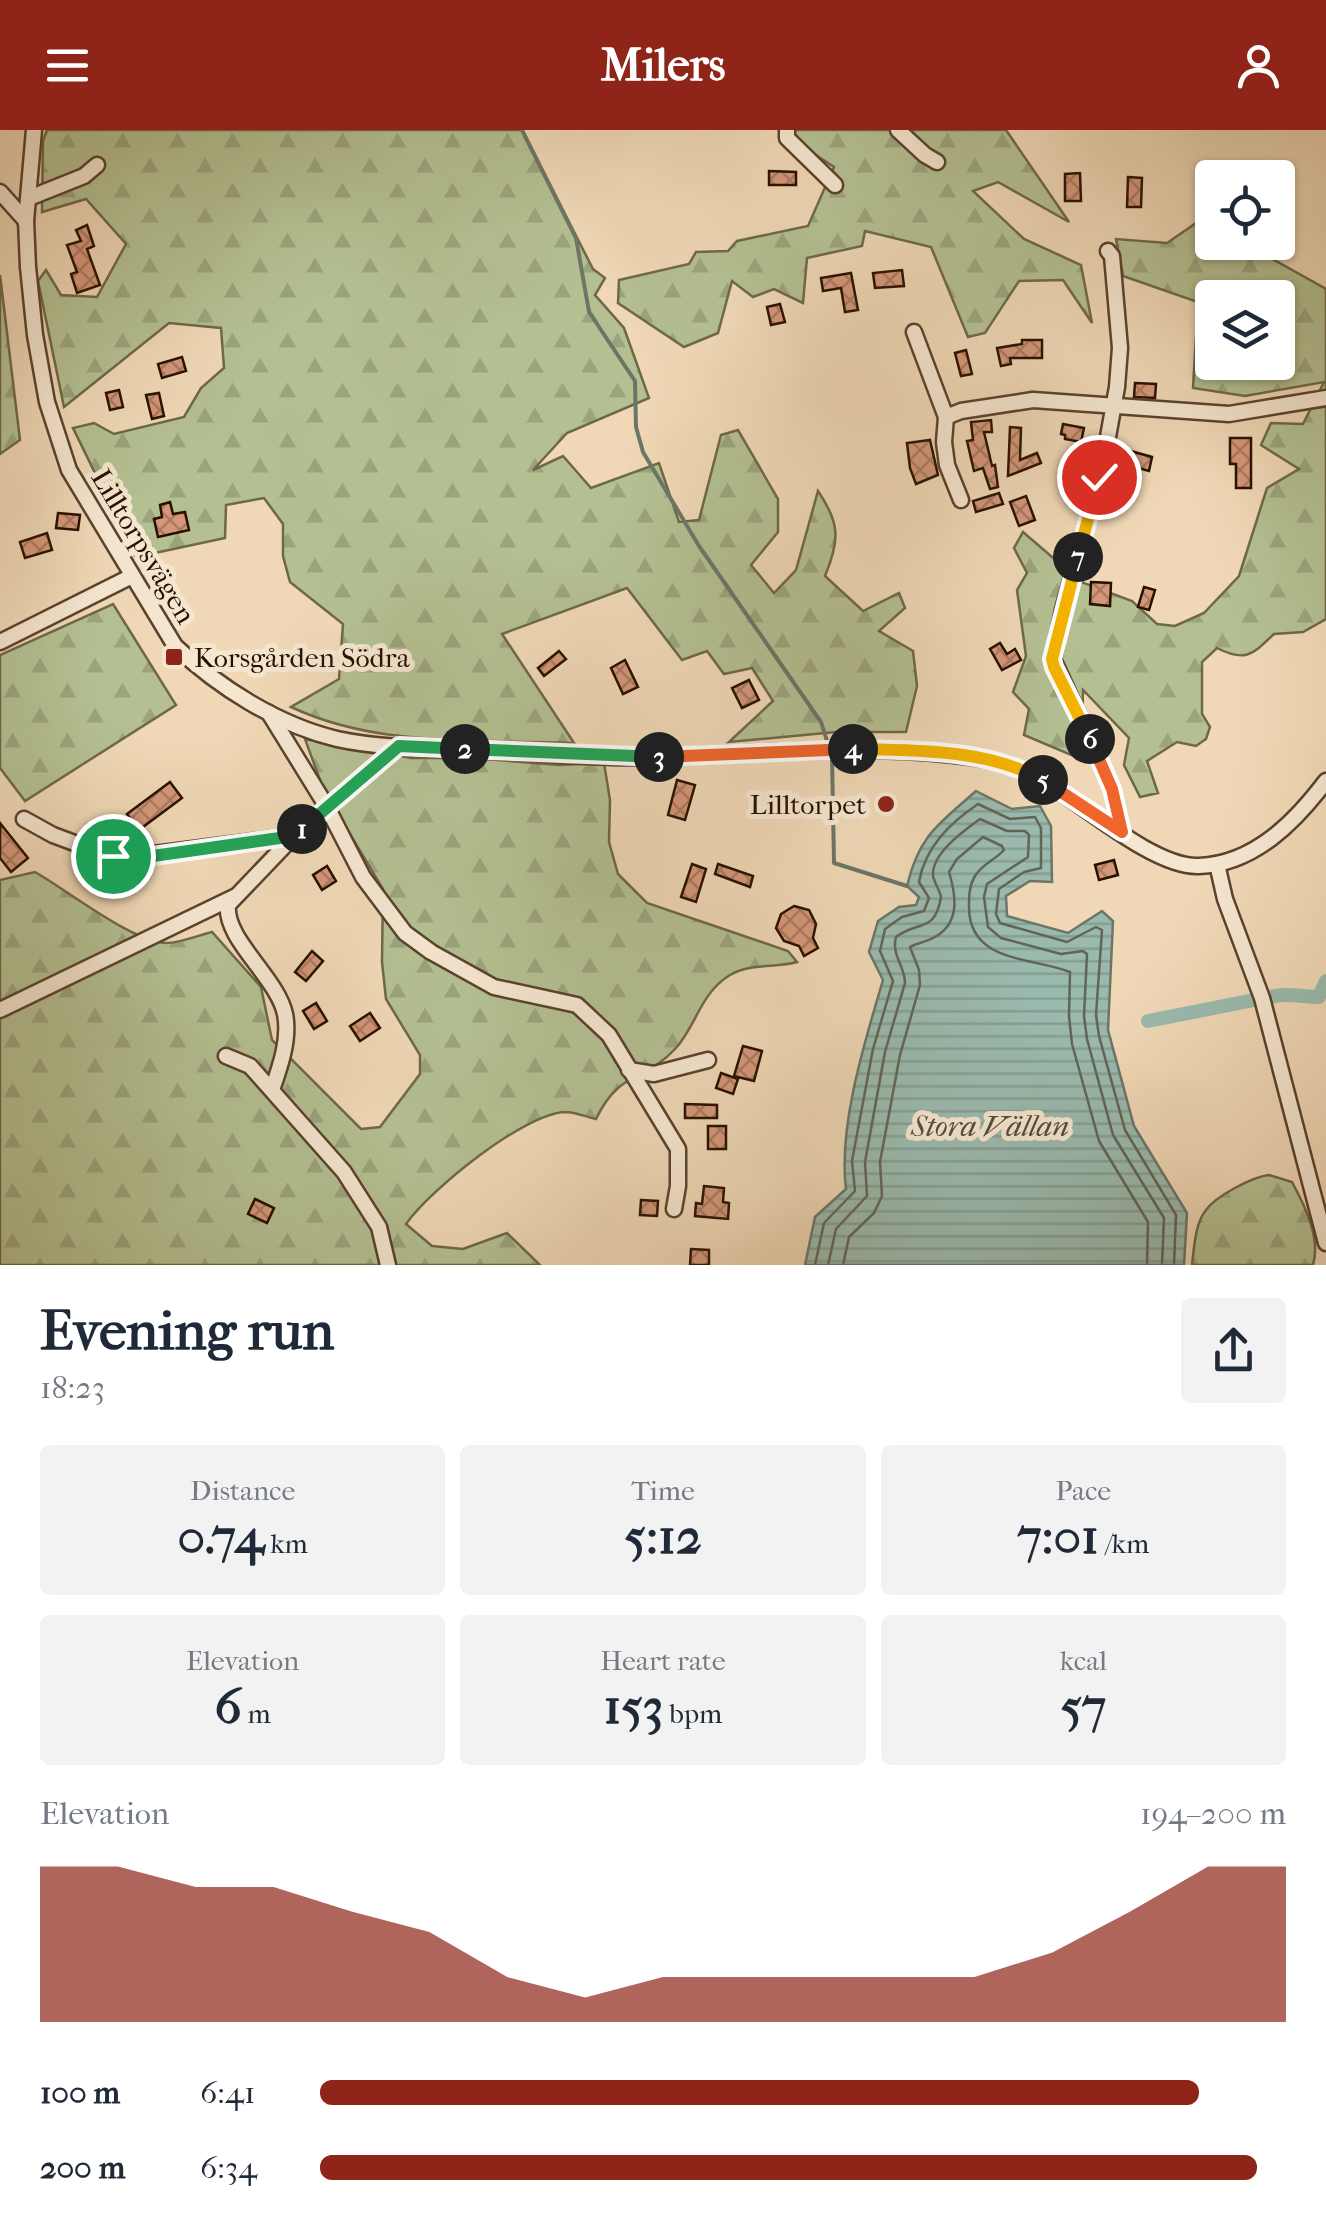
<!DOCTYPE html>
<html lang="en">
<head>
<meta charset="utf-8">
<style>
  :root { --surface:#fff; --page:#f2f2f3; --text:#1f2937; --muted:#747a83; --accent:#8f2418 }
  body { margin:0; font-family:"IM FELL French Canon",serif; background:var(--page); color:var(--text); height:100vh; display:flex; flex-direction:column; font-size:38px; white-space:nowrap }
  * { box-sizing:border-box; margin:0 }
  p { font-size:32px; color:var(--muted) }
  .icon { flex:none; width:55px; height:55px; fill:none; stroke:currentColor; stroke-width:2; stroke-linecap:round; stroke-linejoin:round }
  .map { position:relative; height:1135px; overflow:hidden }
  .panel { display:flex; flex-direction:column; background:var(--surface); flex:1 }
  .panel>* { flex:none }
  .controls { position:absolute; left:1195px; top:30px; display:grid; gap:20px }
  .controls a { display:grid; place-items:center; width:100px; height:100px; border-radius:10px; background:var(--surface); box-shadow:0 2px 8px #0004; font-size:50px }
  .pin { position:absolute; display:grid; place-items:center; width:85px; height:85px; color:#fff; margin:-42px; border:5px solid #fff; border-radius:50%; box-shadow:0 2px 10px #0007 }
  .km { position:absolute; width:50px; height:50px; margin:-25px; border-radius:50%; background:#222; color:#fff; font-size:28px; line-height:50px; text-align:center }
  .round { display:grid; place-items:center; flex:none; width:105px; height:105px; border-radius:10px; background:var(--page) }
  .overview { display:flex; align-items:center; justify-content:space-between; height:170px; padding:0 40px }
  h1 { font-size:55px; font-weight:700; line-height:75px }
  .figures { display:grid; grid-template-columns:repeat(3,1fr); gap:15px; height:170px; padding:10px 40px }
  .figures div { display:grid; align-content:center; border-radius:10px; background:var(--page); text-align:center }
  .figures b { font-size:50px; font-weight:700 }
  .figures small { font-size:28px; font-weight:400 }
  .figures p { font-size:28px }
  .chart { height:280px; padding:20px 40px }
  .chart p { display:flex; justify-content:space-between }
  .chart svg { width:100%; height:180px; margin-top:10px; fill:var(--accent); opacity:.7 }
  ul { padding:0 40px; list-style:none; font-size:32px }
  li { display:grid; grid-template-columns:160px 120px 1fr; align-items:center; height:75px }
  li i { height:25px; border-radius:12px; background:var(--accent) }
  header { display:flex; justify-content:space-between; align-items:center; height:130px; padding:0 40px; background:var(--accent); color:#fff; font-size:45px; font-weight:700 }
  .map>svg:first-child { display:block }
  .forest { fill:url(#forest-firs); stroke:#6e6849; stroke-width:2.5; fill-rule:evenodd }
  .water { fill:url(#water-rules); stroke:#6c7668; stroke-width:2.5 }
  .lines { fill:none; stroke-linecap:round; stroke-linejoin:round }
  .shore { stroke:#616557; stroke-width:2.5 }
  .stream { stroke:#6c7668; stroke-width:4 }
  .canal { stroke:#9abaae; stroke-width:14 }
  .building { fill:url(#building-cross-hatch); stroke:#281000; stroke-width:2.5 }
  .street-casing { stroke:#5a422e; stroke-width:19 }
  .street { stroke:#f5e6d0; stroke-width:14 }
  .split-1-casing { stroke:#fff; stroke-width:20 }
  .split-2-casing { stroke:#fff; stroke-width:20 }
  .split-3-casing { stroke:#fff; stroke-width:20 }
  .split-4-casing { stroke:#fff; stroke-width:20 }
  .split-5-casing { stroke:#fff; stroke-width:20 }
  .split-6-casing { stroke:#fff; stroke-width:20 }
  .split-7-casing { stroke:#fff; stroke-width:20 }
  .split-8-casing { stroke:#fff; stroke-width:20 }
  .split-1 { stroke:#22a559; stroke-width:12 }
  .split-2 { stroke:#22a559; stroke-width:12 }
  .split-3 { stroke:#22a559; stroke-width:12 }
  .split-4 { stroke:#f0652b; stroke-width:12 }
  .split-5 { stroke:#f5b400; stroke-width:12 }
  .split-6 { stroke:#f0652b; stroke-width:12 }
  .split-7 { stroke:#f5b400; stroke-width:12 }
  .split-8 { stroke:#f5b400; stroke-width:12 }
  .poi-dot { fill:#8f2418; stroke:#f5e6d0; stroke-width:4 }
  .labels { text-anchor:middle; stroke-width:10; stroke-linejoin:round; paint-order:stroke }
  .street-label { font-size:28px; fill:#281000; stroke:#f5e6d0 }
  .poi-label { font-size:28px; fill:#281000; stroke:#f5e6d0; text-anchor:start }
  .water-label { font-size:30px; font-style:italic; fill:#504c3d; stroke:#f5e6d0 }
</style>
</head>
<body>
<header><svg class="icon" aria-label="menu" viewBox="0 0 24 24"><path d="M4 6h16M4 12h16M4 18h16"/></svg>Milers<svg class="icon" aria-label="person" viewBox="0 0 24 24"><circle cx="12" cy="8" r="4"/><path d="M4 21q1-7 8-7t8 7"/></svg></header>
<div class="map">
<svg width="1326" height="1135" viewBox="0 0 1326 1135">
  <defs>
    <pattern id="forest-firs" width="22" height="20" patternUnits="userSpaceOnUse" patternTransform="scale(2.5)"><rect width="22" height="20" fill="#b4c092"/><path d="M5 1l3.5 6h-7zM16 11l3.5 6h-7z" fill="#9ba47c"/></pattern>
    <pattern id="water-rules" width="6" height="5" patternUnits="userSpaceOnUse" patternTransform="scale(2.5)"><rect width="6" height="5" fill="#9abaae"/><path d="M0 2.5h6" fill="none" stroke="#859f94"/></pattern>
    <pattern id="building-cross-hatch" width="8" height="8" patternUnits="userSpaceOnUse" patternTransform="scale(2.5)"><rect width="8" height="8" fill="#d49779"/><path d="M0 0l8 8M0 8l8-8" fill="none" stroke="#ac7a61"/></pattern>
  </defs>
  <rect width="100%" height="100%" fill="#f0d8b6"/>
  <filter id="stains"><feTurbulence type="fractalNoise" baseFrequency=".002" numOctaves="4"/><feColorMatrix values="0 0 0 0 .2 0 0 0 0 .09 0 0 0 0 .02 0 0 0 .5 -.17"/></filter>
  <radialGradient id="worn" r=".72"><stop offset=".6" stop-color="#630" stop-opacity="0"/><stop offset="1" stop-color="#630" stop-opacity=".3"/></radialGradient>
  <g class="forest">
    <path d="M47,0H522L593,139L605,148L595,165L624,198L649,268L567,303L533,340L563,326L591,358L659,333L679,392L699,390L721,305L738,300L778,369V402L751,435L774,463L796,440L818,361C840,393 840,410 825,446L863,481L899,463L905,478L879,501L913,521L917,556L906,602H836L729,612L773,571L752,538L724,544L707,521L682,530L627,458L502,504L574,613C480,609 378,618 291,577L339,549L343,494L290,452L283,426V394L264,368L226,375L225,408L136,427L73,298L94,293L114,304L184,287L201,258L224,238L221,198L169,193L64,277L38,151L46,140L61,165L97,167L126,114L86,69L42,82L43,11Z"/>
    <path d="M795,0H1006L1069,92L998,52L973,61L1024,109L1081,135L1092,193L1063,150L1019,151L985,203L968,207L931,117L865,101L862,116L807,128L803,173L774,159L753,167L732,151L718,203L684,217L618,173L619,150L689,134L696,122L728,121L737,111L808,96L834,37L793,10Z"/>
    <path d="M1202,89L1212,95V112L1244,113L1326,159V489L1303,502L1274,504C1253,524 1246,533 1217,518L1202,532V584L1210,597L1206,609L1196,616L1177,612L1147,631L1158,663L1140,667L1124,635L1129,608L1083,560L1082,603L1071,625L1024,605L1029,579L1013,562L1026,526L1017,460L1027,443L1014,418L1023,402L1081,452L1132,471L1157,494L1175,496L1204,483L1239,446L1267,358L1299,339L1261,315L1271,293L1303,294L1324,252L1245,266L1193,258L1198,172L1123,146L1116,109L1167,113ZM1212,168H1278V232H1212Z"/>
    <path d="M0,145L20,310L0,324Z"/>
    <path d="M113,474L176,575L25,671L0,638V525Z"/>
    <path d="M305,609L411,628H471L560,635L604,633L610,670L609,712L618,744L647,773L788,821L797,832C776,838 750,833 730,845C700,863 696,897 675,919C645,952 620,939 596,989C587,987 575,982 565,982C523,984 430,1060 406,1094L432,1116L463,1119L507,1103L540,1135H0V750L35,742C67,760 132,812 166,813C180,813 199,805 212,802L261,857L272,910L361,999L380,997L420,944V925L386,869L382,832L383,759L324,661Z"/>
    <path d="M1269,1045L1292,1052C1305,1076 1321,1108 1313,1135H1192C1194,1119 1195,1093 1206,1080C1216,1066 1252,1047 1269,1045Z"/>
  </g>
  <path class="water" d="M976,661L1012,679L1040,676L1051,696L1052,752L1030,751L1006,766L1007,786L1068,803L1102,781L1113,791L1108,900L1134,996L1187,1083L1184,1135H805L815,1087L846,1059C838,996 865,911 883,850L869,822L878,791L899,777L916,775L919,767L907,756C919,705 939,694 976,661Z"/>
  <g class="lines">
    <g class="shore">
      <path d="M815,1135L824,1093L855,1061L852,1031L873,919L893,851L880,821L885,799L902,787L924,781L929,768L919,752C925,717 950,693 978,674L1010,689L1035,687L1041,698V738L1024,742L999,759L996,784L1000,793L1067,812L1096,797L1102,800L1096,885L1099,906L1125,1000L1176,1085L1174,1135"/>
      <path d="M828,1135L836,1099L867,1066L865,1032L885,922L905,853C905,836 891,825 896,807C917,790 935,804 941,767C940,760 933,751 933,745C932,723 965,700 980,689L1007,701H1025L1029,705L1028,727L987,754L984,767L988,797L1001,808L1061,824L1083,821L1087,824L1084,886L1087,909L1113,1005L1164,1088L1162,1135"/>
      <path d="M843,1135L849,1107L874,1083L882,1066L880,1032L900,925L920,855L919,840L910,817C917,813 926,812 933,808C961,794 956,765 949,742L957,729L983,707L1002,716L1004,720C995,730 982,734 975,746C969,756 969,766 969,777C969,833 1032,827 1070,842L1069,886L1072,914L1099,1011L1148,1092L1147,1135"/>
    </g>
    <g class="stream">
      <path d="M522,0L576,108L589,182L635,251L636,297L643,322L699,416L821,592L829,617"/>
      <path d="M832,626L834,733L907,756"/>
    </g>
    <g class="canal">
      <path d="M1268,868C1285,862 1301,867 1319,867L1326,851"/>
      <path d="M1148,891L1254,870"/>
    </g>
  </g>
  <g class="building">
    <path d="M769,41L796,42V55H769Z"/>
    <path d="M1080,43L1081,71H1065V44Z"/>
    <path d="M1128,47L1142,48L1141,77H1127Z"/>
    <path d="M87,95L94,116L87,119L100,155L77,163L71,144L77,142L67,115L81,111L76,100Z"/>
    <path d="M902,140L904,156L875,158L873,143Z"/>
    <path d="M851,143L858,180L845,182L841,158L823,161L821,148Z"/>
    <path d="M780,174L785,192L771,195L767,177Z"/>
    <path d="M1022,210H1042V228H1010L1011,234L1001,236L997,218L1022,214Z"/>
    <path d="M966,220L972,244L961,246L955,223Z"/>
    <path d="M182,227L186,241L162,248L158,234Z"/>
    <path d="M1135,253L1156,254L1155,268L1134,267Z"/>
    <path d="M119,260L123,277L110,280L106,263Z"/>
    <path d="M159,263L164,286L152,289L146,265Z"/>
    <path d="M991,290L992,302H984L992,336L995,335L998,357L990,359L983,338L974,341L967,311L973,310L971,292Z"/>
    <path d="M1063,294L1084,298L1081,312L1065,309V305L1061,304Z"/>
    <path d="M1010,297L1021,298L1020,330L1037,323L1041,333L1008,346Z"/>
    <path d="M1230,308H1251V358H1236V334H1230Z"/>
    <path d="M930,310L938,345L916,354L910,338L907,313Z"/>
    <path d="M1120,318L1152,327L1149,341L1116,332Z"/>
    <path d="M1114,333L1125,336L1115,370L1105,367Z"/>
    <path d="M999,363L1003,374L976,382L973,371Z"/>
    <path d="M1026,366L1035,390L1019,396L1010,372Z"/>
    <path d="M170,372L173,384L185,382L189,400L158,407L154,389L162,387L160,375Z"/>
    <path d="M58,383L80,385L78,400L56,398Z"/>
    <path d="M47,403L52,420L25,428L20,412Z"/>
    <path d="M1091,452L1111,453L1110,476L1090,474Z"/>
    <path d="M1144,457L1155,460L1149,480L1138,477Z"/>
    <path d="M1000,513L1007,524L1015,519L1021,530L1002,540L990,519Z"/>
    <path d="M559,521L566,529L544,546L538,538Z"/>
    <path d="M625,530L638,557L623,564L611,538Z"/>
    <path d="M749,550L759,570L742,578L732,558Z"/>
    <path d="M677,650L695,655L685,690L668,685Z"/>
    <path d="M170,652L182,668L139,700L127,684Z"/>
    <path d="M0,693L28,728L11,742L0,728Z"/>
    <path d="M1114,730L1118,745L1099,750L1095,735Z"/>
    <path d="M692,734L706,739L696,772L681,767Z"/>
    <path d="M718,734L753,746L750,757L715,744Z"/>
    <path d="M327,736L336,751L322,760L313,745Z"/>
    <path d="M794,776L809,780L816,794L813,808L818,818L804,826L799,816L784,811L776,798L781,784Z"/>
    <path d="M312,821L323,831L306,851L295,842Z"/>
    <path d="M316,873L327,891L314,899L303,881Z"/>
    <path d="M370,883L380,898L360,911L350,896Z"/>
    <path d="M743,916L762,921L754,951L734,946Z"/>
    <path d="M721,943L738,949L733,964L716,958Z"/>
    <path d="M685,974L717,975V988H685Z"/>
    <rect x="708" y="996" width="18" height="23"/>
    <path d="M704,1056L724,1058L723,1072L729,1073L728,1089L695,1086L696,1073L702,1074Z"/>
    <path d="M255,1069L274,1078L267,1093L248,1084Z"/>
    <path d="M641,1070L658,1071L657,1086L640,1085Z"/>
    <path d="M691,1119L709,1120V1135H690Z"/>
  </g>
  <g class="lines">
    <defs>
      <g id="street">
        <path d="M34,0L26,91L28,137L35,205L47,272L69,340L175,516C218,557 278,595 337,609C383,619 433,618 480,620C538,622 596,629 654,627C759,624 865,613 971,627C995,630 1021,638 1042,650C1082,673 1154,738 1199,736C1254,734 1295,692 1326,651"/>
        <path d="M787,0V8L835,55"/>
        <path d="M898,0L925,25L937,32"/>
        <path d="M0,62L26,91"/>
        <path d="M29,68L84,46L97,35"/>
        <path d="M1108,121L1112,126L1120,218L1117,257L1104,329L1063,480L1053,529L1112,659L1122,702"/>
        <path d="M914,202L946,287L944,312L947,335L961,370"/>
        <path d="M946,287L961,281L1033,270L1229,284L1326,268"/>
        <path d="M0,512L132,446"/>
        <path d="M269,583L327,677L363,747L405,803L431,822L494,857L577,875L609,905L678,1019V1056L674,1079"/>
        <path d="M24,689L53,705L96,721L131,727L293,706"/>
        <path d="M1217,734L1225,769L1262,868L1326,1113"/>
        <path d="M0,880L234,767"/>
        <path d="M226,926L250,936L344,1042L379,1097L388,1135"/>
        <path d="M629,940L654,944L708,930"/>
        <path d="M272,960C280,937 290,909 285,884C277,847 224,809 228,775L294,706L399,616"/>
      </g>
    </defs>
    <use href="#street" class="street-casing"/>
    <use href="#street" class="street"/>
  </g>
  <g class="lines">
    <defs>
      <path id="split-1" d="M113,726L146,727L294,706L302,699"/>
      <path id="split-2" d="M302,699L399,616L465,619"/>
      <path id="split-3" d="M465,619L659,627"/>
      <path id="split-4" d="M659,627L853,619"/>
      <path id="split-5" d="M853,619C915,620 987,619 1043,650"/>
      <path id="split-6" d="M1043,650L1122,702L1112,659L1090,609"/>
      <path id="split-7" d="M1078,427L1052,529L1054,537L1090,609"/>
      <path id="split-8" d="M1078,427L1099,347"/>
    </defs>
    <use href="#split-1" class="split-1-casing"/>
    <use href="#split-2" class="split-2-casing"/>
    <use href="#split-3" class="split-3-casing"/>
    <use href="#split-4" class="split-4-casing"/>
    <use href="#split-5" class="split-5-casing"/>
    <use href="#split-6" class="split-6-casing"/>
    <use href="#split-7" class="split-7-casing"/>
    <use href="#split-8" class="split-8-casing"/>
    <use href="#split-1" class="split-1"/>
    <use href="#split-2" class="split-2"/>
    <use href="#split-3" class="split-3"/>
    <use href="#split-4" class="split-4"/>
    <use href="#split-5" class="split-5"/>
    <use href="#split-6" class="split-6"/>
    <use href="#split-7" class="split-7"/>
    <use href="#split-8" class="split-8"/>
  </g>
  <g class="poi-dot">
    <rect x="164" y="517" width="20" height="20" rx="5"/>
    <circle cx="886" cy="674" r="10"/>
  </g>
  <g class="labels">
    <g class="street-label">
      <text transform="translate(144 416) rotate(59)" y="10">Lilltorpsvägen</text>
    </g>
    <g class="poi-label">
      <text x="194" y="537">Korsgården Södra</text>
      <text x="866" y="684" text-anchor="end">Lilltorpet</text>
    </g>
    <g class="water-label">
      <text x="990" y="1006">Stora Vällan</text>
    </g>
  </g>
  <rect width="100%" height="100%" filter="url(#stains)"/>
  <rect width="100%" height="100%" fill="url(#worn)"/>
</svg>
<div class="controls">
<a><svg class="icon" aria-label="locate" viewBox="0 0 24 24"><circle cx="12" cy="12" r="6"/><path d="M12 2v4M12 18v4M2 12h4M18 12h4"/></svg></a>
<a><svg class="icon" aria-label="layers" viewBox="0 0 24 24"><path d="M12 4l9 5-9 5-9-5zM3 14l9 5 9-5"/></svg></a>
</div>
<div class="pin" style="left:113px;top:726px;background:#1e9e55"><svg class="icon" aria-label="arrive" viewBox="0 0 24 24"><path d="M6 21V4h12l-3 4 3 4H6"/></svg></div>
<div class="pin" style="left:1099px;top:347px;background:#d93025"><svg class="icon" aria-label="check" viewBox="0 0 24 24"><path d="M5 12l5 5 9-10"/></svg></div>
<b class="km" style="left:302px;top:699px">1</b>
<b class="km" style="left:465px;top:619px">2</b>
<b class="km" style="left:659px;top:627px">3</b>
<b class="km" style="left:853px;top:619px">4</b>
<b class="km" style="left:1043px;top:650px">5</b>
<b class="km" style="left:1090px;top:609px">6</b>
<b class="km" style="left:1078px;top:427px">7</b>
</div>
<section class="panel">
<div class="overview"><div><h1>Evening run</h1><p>18:23</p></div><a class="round"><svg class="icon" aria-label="share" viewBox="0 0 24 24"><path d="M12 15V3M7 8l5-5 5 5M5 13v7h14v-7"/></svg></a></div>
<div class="figures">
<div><p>Distance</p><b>0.74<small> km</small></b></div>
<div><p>Time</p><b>5:12</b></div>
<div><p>Pace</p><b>7:01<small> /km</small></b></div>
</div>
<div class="figures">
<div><p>Elevation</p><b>6<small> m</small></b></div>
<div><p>Heart rate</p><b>153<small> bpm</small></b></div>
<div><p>kcal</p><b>57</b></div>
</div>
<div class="chart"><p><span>Elevation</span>194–200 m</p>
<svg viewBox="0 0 160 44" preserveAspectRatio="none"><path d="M0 44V6L10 6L20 11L30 11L40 17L50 22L60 33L70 38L80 33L90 33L100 33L110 33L120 33L130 27L140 17L150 6L160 6V44z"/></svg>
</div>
<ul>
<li><b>100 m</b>6:41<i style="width:91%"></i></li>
<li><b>200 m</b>6:34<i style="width:97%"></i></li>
</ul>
</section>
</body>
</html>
